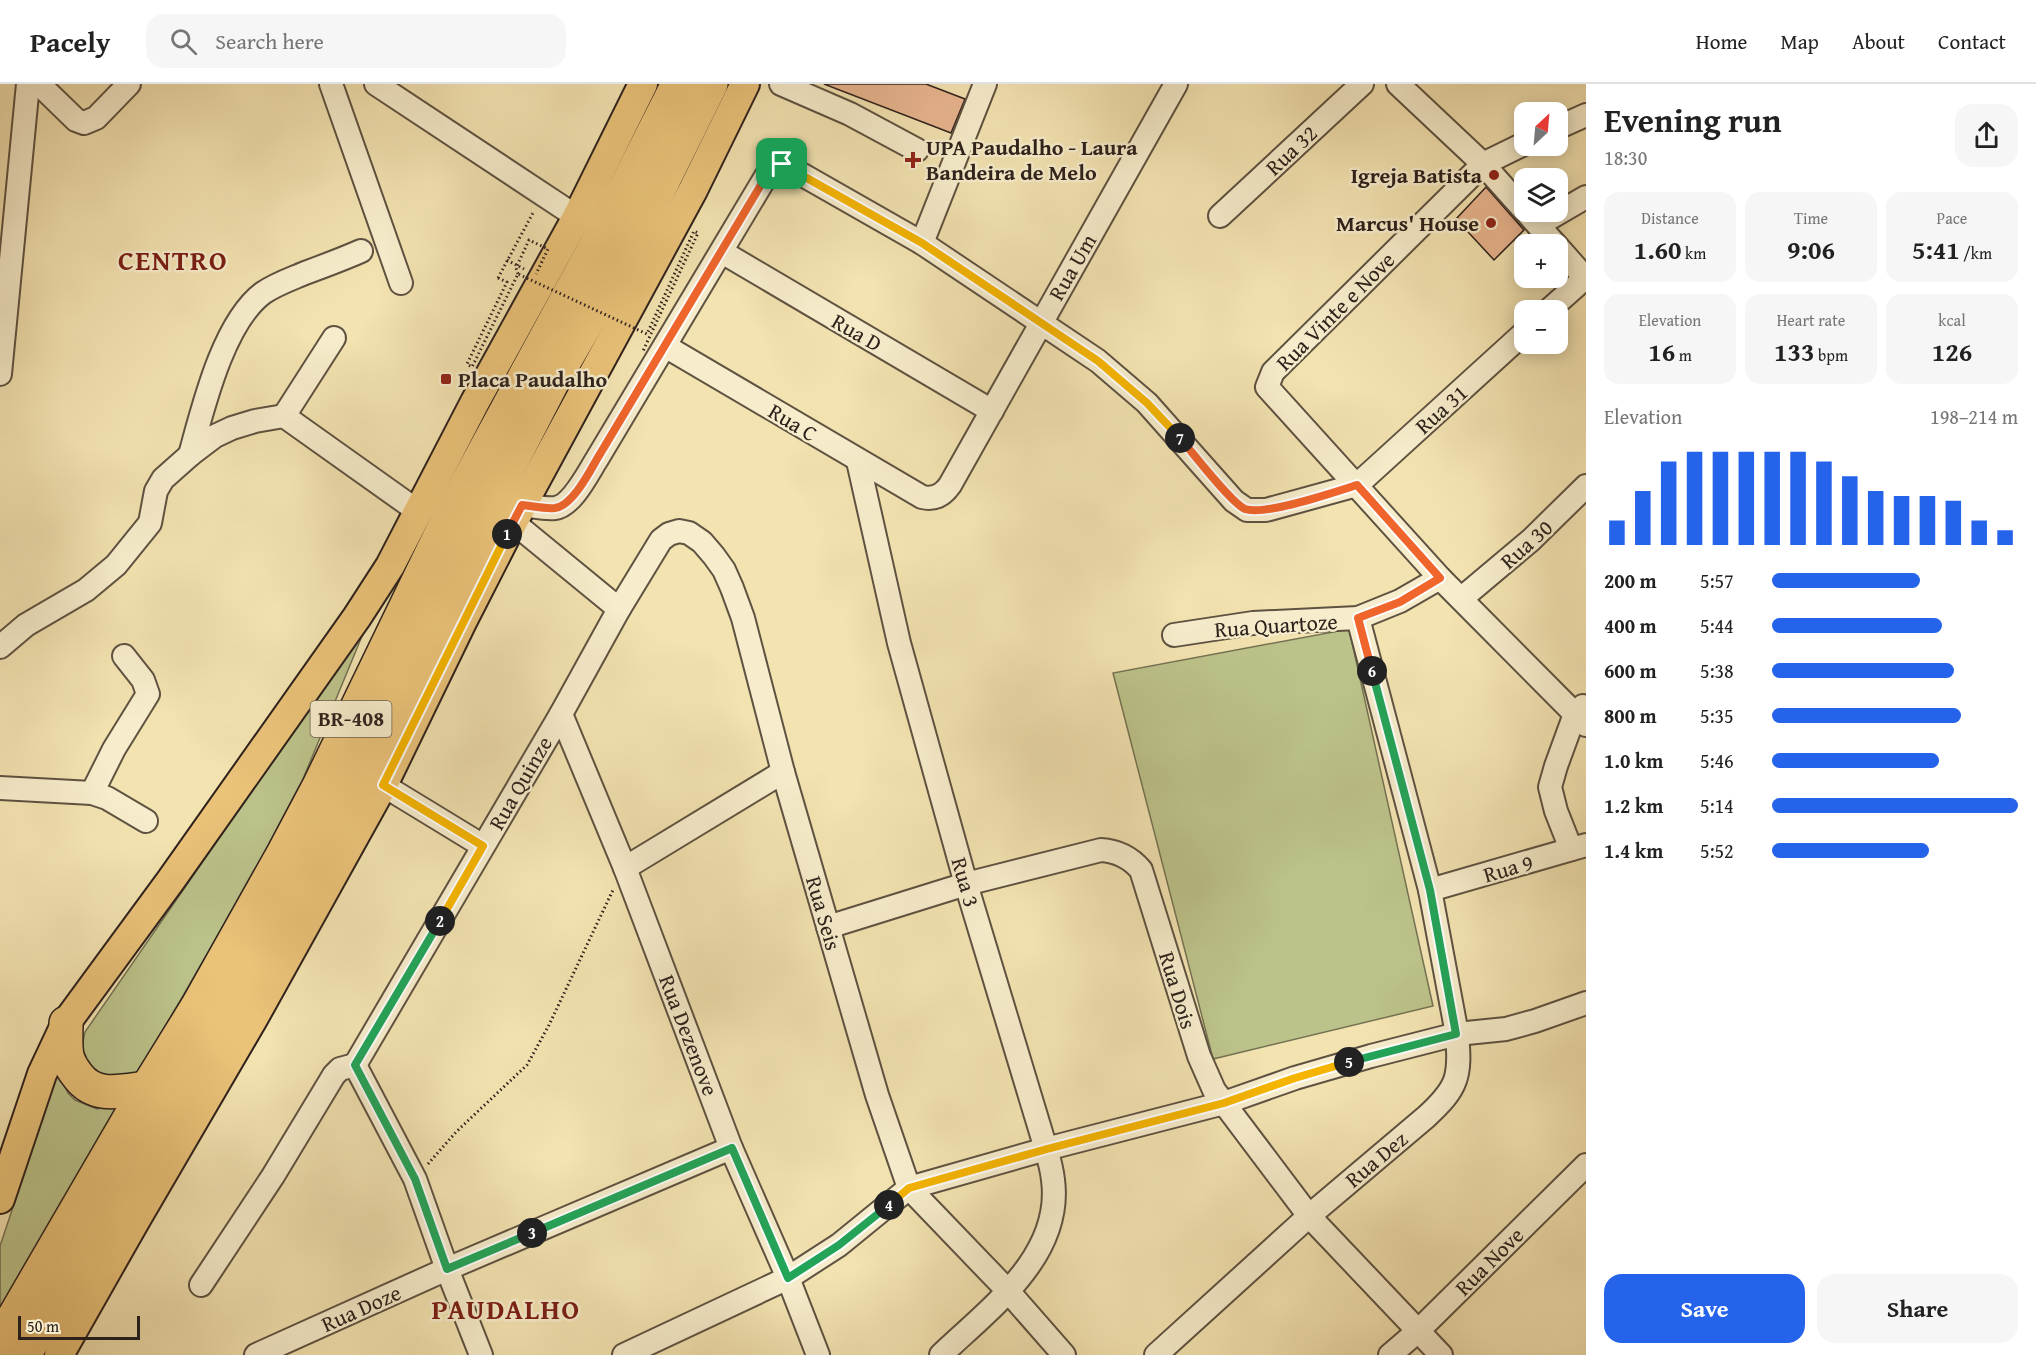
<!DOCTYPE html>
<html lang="en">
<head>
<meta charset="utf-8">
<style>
  :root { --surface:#fff; --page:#f6f6f6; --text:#222; --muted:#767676; --line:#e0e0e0; --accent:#2563eb }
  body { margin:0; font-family:"Gentium Book Plus",serif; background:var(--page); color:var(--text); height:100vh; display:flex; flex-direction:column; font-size:22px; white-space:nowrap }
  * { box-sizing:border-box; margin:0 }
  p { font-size:20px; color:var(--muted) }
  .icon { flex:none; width:33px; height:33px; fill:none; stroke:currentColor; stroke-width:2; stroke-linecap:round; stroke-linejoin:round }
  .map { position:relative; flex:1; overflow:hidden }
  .details { display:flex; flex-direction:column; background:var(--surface); width:450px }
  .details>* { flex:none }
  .needle { width:39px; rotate:26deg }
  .buttons { position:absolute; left:1514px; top:18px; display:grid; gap:12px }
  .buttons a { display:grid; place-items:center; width:54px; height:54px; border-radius:12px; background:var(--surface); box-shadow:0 3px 15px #0003; font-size:30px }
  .scale { position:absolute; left:18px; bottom:15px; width:122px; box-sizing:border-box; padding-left:6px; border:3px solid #2d211c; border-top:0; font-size:16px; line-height:21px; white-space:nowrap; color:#2d211c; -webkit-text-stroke:4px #f7edcc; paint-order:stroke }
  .pin { position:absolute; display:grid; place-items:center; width:51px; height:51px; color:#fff; margin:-26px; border-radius:12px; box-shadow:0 3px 9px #0006 }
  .km { position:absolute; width:30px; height:30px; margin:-15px; border-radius:50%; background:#222; color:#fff; font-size:16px; line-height:30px; text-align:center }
  .round { display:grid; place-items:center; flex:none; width:63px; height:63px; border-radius:18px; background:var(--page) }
  .summary { display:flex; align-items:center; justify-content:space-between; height:102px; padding:0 18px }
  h1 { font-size:33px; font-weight:600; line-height:45px }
  .stats { display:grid; grid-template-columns:repeat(3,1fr); gap:9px; height:102px; padding:6px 18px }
  .stats div { display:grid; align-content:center; border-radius:15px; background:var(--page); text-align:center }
  .stats b { font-size:26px; font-weight:600 }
  .stats small { font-size:16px; font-weight:400 }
  .stats p { font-size:16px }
  .chart { height:168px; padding:12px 18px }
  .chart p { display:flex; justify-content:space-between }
  .chart svg { width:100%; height:108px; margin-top:6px; stroke:var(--accent); stroke-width:6 }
  .cta { display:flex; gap:12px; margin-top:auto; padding:12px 18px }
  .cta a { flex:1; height:69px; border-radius:18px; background:var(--accent); color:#fff; font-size:24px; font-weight:600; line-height:69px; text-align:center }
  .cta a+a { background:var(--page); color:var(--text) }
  ul { padding:0 18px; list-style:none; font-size:20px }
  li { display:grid; grid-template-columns:96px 72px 1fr; align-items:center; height:45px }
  li i { height:15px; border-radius:8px; background:var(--accent) }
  header { display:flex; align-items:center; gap:36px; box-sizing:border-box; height:84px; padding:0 30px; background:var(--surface); border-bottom:2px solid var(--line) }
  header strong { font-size:28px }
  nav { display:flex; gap:33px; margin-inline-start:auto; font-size:21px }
  .search { width:420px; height:54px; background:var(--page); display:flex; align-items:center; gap:15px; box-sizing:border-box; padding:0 21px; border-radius:18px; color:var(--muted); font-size:22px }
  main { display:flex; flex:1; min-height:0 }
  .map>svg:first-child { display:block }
  .green { fill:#bcc38a; stroke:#747253; stroke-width:1.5 }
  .building { fill:#e8b58f; stroke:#2d211c; stroke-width:1.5 }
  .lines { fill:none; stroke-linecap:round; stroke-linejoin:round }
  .minor-casing { stroke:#5e5241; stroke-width:26 }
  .major-casing { stroke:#2d211c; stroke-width:32 }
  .highway-casing { stroke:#2d211c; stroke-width:36 }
  .path { stroke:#2d211c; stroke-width:3; stroke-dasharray:1.5 3; stroke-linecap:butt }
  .minor { stroke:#f7edcc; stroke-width:22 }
  .major { stroke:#eac278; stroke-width:28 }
  .highway { stroke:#eac278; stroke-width:33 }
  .path-bridge { stroke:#2d211c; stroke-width:3; stroke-dasharray:1.5 3; stroke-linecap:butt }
  .split-1-casing { stroke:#fff; stroke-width:12 }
  .split-2-casing { stroke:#fff; stroke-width:12 }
  .split-3-casing { stroke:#fff; stroke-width:12 }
  .split-4-casing { stroke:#fff; stroke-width:12 }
  .split-5-casing { stroke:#fff; stroke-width:12 }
  .split-6-casing { stroke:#fff; stroke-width:12 }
  .split-7-casing { stroke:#fff; stroke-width:12 }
  .split-8-casing { stroke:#fff; stroke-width:12 }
  .split-1 { stroke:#f0652b; stroke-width:8 }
  .split-2 { stroke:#f5b400; stroke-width:8 }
  .split-3 { stroke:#22a559; stroke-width:8 }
  .split-4 { stroke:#22a559; stroke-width:8 }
  .split-5 { stroke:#f5b400; stroke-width:8 }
  .split-6 { stroke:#22a559; stroke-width:8 }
  .split-7 { stroke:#f0652b; stroke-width:8 }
  .split-8 { stroke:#f5b400; stroke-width:8 }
  .poi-dot { fill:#8f2418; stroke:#f7edcc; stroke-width:2 }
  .labels { text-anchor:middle; stroke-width:5; stroke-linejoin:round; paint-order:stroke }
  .shield { fill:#f7edcc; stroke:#6a5e51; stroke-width:1.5 }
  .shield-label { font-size:21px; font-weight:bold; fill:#2d211c }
  .poi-label { font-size:22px; font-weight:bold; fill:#2d211c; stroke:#f7edcc; text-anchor:start }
  .street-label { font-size:22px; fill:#2d211c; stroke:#f7edcc }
  .district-label { font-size:28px; font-weight:bold; letter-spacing:1.5px; fill:#7a1f14; stroke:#f7edcc }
</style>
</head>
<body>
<header>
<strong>Pacely</strong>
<div class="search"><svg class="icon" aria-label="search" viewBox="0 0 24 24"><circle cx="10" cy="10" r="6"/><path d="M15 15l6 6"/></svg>Search here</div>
<nav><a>Home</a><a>Map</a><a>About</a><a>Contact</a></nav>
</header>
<main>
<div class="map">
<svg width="1586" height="1271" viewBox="0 0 1586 1271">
  <rect width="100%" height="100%" fill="#f3e3b1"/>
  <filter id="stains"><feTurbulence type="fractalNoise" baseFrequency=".00333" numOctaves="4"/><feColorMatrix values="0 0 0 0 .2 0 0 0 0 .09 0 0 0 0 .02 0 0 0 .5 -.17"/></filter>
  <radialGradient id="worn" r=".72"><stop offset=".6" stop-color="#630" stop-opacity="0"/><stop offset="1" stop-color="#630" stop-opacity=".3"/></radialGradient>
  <g class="green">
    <path d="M367,540L303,695L248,800L138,989L106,999L80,972L85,948Z"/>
    <path d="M1349,545L1433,922L1213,975L1113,589Z"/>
    <path d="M58,988L68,1009L75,1016L97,1025L123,1018L0,1225V1162Z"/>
  </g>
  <g class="building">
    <path d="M824,0H926L965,15L951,49Z"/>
    <path d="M1486,103L1524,146L1494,176L1456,135Z"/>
  </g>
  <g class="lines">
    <defs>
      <g id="minor">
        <path d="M39,0L76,36L84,39L96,34L129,0"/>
        <path d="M331,0L401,199"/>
        <path d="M376,0L577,133"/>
        <path d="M781,0L850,30L917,66"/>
        <path d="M1398,0L1483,80L1524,126"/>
        <path d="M1557,44L1586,31"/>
        <path d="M1524,60L1483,80L1273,288L1267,303L1440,494L1586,641"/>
        <path d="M1528,130L1555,160"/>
        <path d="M1220,132L1362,0"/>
        <path d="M1538,141L1586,113"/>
        <path d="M922,159L985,0"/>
        <path d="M1557,162L1586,195"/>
        <path d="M722,168L992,327"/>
        <path d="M1549,226L1585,194"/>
        <path d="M665,262L922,413C934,416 943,411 950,401L1176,0"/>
        <path d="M0,290L28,0"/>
        <path d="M284,332L334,254"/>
        <path d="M190,371C203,324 223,239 263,209C276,200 291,195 305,189C324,182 343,175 361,167"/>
        <path d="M858,377L899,559L966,800L1046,1065C1049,1075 1052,1086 1053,1096C1063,1172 989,1225 941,1271"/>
        <path d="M522,421C532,422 544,425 555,424C572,422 588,389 597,375L771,84L776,79L787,82L922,159L1098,277L1147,319L1234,417L1247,426H1266L1357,401L1524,249"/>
        <path d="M513,438L619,525"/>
        <path d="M1462,514L1531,456L1586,402"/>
        <path d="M1174,551L1253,539L1358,534L1400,517L1440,494"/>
        <path d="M0,563L26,541L86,506L116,481L150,439L156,407L163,395L190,371L215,352L232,344L255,337L284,332L419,428"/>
        <path d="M561,630L625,784L731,1064L788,1194L818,1271"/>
        <path d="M383,701L483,762"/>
        <path d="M0,704L92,709L107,714L146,737"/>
        <path d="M92,709L114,665L148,610L143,596L124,572"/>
        <path d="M1571,765L1556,727L1550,703L1556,682L1575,630L1583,622"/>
        <path d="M625,784L783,688"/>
        <path d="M1430,806L1586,761"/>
        <path d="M828,843L966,800L1101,766C1117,767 1130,773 1141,786L1199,972L1214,1006L1309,1132L1441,1271"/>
        <path d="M355,981L561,630L619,525L661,456L669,450L679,447L689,449L702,458L714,472L724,486L732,504L743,534L783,688L877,1011L909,1104L1008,1207L1064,1271"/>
        <path d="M355,981L415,1095L447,1185L481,1271"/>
        <path d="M201,1201L273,1092L334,991L340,985L355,981"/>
        <path d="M256,1271L447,1185L731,1064"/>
        <path d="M624,1271L788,1194L839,1161L909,1104L1046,1065L1224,1019L1295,994L1371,972L1457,950L1506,945L1535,937L1586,919"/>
        <path d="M1156,1271L1309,1132L1426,1033C1458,1004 1461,992 1457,950L1430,806L1358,534"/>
        <path d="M1390,1271L1418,1247L1586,1081"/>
      </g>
      <g id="major">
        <path d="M0,1115L42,990L66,939L171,796L357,533L390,482L475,318L577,133L643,0"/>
        <path d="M59,1271L135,1137L253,935L383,701L462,538L513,438L693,106L745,0"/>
      </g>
      <g id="highway">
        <path d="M66,939C66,949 65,961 67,972C69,979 73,986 78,992C95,1015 122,1007 147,1004"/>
        <path d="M0,1257L147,1004L197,923L284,768L319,702L454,423L595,163L678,0"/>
        <path d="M24,1271L161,1043L333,739L443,511L504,392L553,297L630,164L711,0"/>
      </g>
    </defs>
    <use href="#minor" class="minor-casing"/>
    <use href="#major" class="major-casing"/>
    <use href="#highway" class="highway-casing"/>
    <g class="path">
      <path d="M507,176L524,185"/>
      <path d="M498,194L534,127"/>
      <path d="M428,1080L456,1048L527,981L549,941L613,806"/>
    </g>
    <use href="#minor" class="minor"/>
    <use href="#major" class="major"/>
    <use href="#highway" class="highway"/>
    <g class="path-bridge">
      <path d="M518,190L516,184L529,156L548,165L536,190"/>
      <path d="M498,194L507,198L467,280L472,283L518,190L647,250L694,147L698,149L643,267"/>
    </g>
  </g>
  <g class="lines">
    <defs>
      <path id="split-1" d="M507,450L522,421C532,422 544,425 555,424C572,422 589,389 597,375L771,84L776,79L782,80"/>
      <path id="split-2" d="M440,837L483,762L383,701L507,450"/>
      <path id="split-3" d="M440,837L355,981L415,1095L447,1185L532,1149"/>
      <path id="split-4" d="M532,1149L732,1064L788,1194L839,1161L889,1121"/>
      <path id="split-5" d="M889,1121L909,1104L1047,1065L1224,1019L1295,994L1349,978"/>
      <path id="split-6" d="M1349,978L1456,950L1430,806L1372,587"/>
      <path id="split-7" d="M1180,354C1193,369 1231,419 1245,425C1265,432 1335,408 1357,401L1440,494L1400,518L1358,534L1372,587"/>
      <path id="split-8" d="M782,80L922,159L1098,277L1147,319L1180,354"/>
    </defs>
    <use href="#split-1" class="split-1-casing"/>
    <use href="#split-2" class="split-2-casing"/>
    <use href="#split-3" class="split-3-casing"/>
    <use href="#split-4" class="split-4-casing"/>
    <use href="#split-5" class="split-5-casing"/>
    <use href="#split-6" class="split-6-casing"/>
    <use href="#split-7" class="split-7-casing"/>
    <use href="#split-8" class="split-8-casing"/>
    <use href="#split-1" class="split-1"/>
    <use href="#split-2" class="split-2"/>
    <use href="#split-3" class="split-3"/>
    <use href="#split-4" class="split-4"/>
    <use href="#split-5" class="split-5"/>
    <use href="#split-6" class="split-6"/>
    <use href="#split-7" class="split-7"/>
    <use href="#split-8" class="split-8"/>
  </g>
  <g class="poi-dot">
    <path d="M910 67h6v6h6v6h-6v6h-6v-6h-6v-6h6z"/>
    <circle cx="1494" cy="91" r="6"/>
    <circle cx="1491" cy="139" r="6"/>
    <rect x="440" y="289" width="12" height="12" rx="3"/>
  </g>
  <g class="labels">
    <rect class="shield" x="310.5" y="617" width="81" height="36" rx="4.5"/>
    <g class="shield-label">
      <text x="351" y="642">BR-408</text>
    </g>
    <g class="poi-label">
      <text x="926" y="71">UPA Paudalho - Laura<tspan x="926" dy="25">Bandeira de Melo</tspan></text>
      <text x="1482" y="99" text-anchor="end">Igreja Batista</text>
      <text x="1479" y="147" text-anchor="end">Marcus' House</text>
      <text x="458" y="303">Placa Paudalho</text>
    </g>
    <g class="street-label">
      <text transform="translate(1291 66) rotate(-43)" y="8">Rua 32</text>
      <text transform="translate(1072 183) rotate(-60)" y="8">Rua Um</text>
      <text transform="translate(1335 227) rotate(-45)" y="8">Rua Vinte e Nove</text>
      <text transform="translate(857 248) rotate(30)" y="8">Rua D</text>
      <text transform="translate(1441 325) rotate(-42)" y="8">Rua 31</text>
      <text transform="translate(793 338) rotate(31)" y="8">Rua C</text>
      <text transform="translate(1526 460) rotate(-42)" y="8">Rua 30</text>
      <text transform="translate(1276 541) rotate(-4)" y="8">Rua Quartoze</text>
      <text transform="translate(520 699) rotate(-60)" y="8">Rua Quinze</text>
      <text transform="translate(1508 784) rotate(-16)" y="8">Rua 9</text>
      <text transform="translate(966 798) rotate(74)" y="8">Rua 3</text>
      <text transform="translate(824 829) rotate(74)" y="8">Rua Seis</text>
      <text transform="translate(1178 906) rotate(73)" y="8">Rua Dois</text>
      <text transform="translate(689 951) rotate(69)" y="8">Rua Dezenove</text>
      <text transform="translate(1376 1075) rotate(-40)" y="8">Rua Dez</text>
      <text transform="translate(1489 1177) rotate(-45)" y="8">Rua Nove</text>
      <text transform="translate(361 1224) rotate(-24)" y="8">Rua Doze</text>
    </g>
    <g class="district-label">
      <text x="173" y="186">CENTRO</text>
      <text x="506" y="1235">PAUDALHO</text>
    </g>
  </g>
  <rect width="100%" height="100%" filter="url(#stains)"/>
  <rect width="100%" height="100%" fill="url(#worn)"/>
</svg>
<div class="buttons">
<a><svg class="needle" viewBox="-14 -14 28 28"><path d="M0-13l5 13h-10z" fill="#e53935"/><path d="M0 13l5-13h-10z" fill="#767676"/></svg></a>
<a><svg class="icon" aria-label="layers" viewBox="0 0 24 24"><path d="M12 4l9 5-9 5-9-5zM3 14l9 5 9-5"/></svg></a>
<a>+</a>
<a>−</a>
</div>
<div class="scale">50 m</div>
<div class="pin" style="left:782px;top:80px;background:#1e9e55"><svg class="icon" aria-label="arrive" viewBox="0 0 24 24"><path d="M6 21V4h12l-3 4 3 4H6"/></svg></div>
<b class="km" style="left:507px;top:450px">1</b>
<b class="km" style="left:440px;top:837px">2</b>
<b class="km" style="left:532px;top:1149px">3</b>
<b class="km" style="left:889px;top:1121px">4</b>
<b class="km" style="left:1349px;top:978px">5</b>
<b class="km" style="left:1372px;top:587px">6</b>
<b class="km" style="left:1180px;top:354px">7</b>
</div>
<section class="details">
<div class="summary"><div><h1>Evening run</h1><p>18:30</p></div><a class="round"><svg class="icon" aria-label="share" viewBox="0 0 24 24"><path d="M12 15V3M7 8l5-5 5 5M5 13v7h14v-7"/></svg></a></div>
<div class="stats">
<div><p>Distance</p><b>1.60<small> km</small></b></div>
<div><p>Time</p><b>9:06</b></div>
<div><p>Pace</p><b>5:41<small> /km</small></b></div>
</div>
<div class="stats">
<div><p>Elevation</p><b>16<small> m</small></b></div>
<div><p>Heart rate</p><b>133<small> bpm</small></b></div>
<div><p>kcal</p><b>126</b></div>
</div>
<div class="chart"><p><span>Elevation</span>198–214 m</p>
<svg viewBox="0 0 160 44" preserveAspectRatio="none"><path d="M5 44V34M15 44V22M25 44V10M35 44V6M45 44V6M55 44V6M65 44V6M75 44V6M85 44V10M95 44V16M105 44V22M115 44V24M125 44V24M135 44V26M145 44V34M155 44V38"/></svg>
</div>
<ul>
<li><b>200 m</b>5:57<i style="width:60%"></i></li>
<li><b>400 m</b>5:44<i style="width:69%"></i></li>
<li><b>600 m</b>5:38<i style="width:74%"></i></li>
<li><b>800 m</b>5:35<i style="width:77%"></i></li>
<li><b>1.0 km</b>5:46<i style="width:68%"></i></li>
<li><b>1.2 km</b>5:14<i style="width:100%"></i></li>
<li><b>1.4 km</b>5:52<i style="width:64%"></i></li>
</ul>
<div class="cta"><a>Save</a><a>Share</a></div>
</section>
</main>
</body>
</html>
